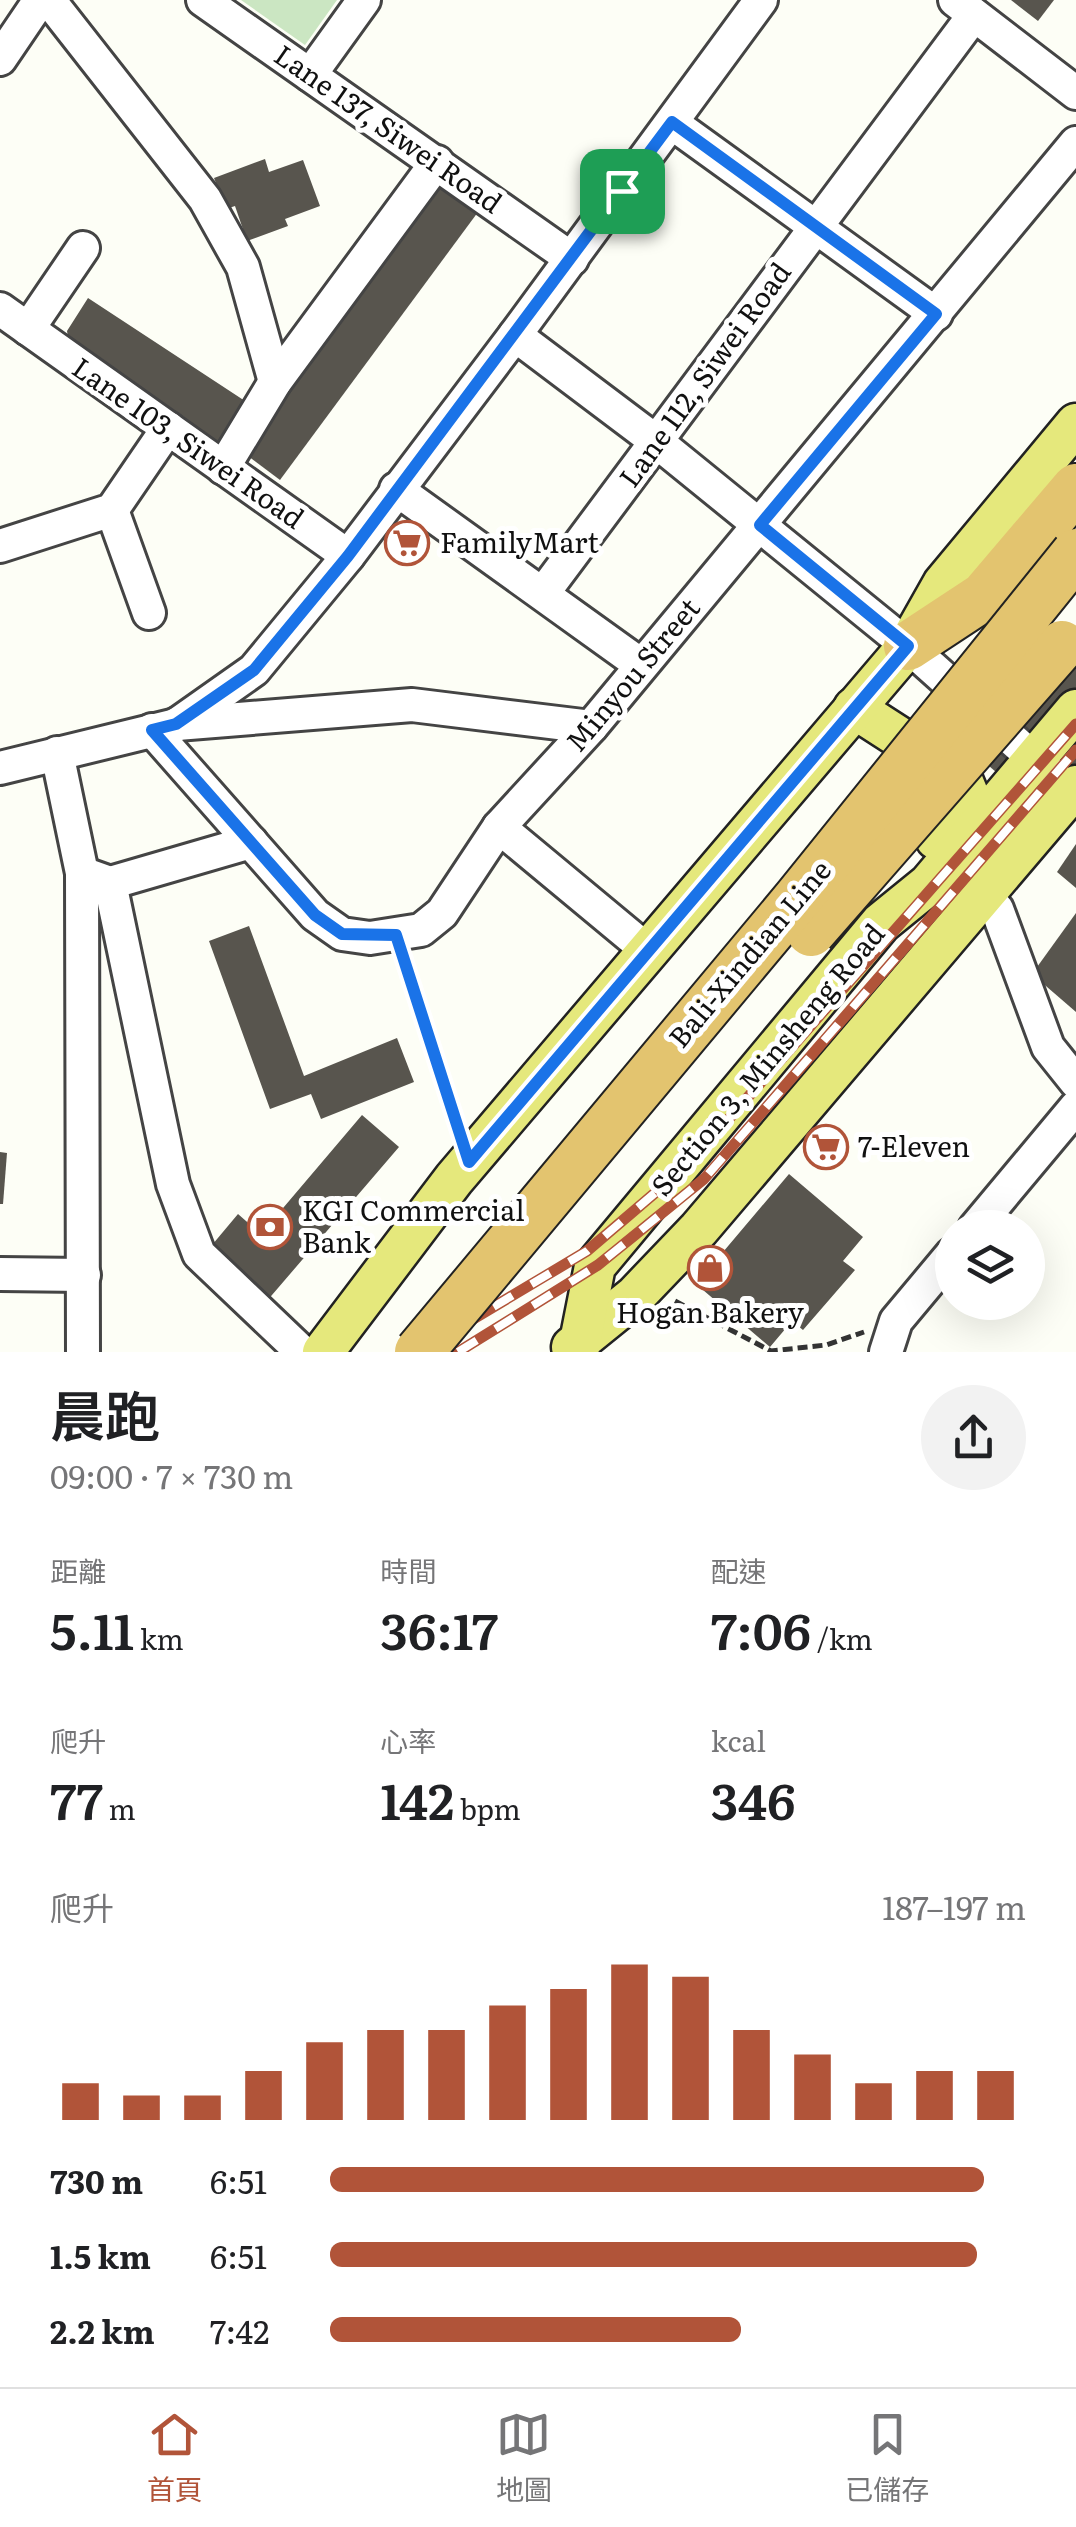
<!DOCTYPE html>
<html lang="zh-TW">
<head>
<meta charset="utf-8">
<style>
  :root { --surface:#fff; --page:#f2f2f2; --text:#202124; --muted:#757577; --line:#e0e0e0; --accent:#b15439 }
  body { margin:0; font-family:Literata,"Noto Sans TC",serif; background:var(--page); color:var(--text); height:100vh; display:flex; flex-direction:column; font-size:38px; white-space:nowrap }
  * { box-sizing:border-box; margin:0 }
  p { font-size:32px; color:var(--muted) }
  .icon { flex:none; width:55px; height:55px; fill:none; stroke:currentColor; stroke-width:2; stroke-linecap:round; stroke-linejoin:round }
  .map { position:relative; height:1352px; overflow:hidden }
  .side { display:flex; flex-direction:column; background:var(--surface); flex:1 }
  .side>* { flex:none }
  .fabs { position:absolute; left:935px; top:1210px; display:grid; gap:20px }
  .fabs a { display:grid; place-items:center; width:110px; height:110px; border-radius:50%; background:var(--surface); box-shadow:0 10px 40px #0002; font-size:50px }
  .pin { position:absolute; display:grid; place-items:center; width:85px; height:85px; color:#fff; margin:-42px; border-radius:20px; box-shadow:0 5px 15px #0006 }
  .round { display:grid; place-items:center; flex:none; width:105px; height:105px; border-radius:52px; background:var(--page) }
  .head { display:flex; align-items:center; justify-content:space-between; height:170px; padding:0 50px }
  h1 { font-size:55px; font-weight:600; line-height:75px }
  .metrics { display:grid; grid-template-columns:repeat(3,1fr); gap:15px; height:170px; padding:10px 50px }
  .metrics div { display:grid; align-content:center }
  .metrics b { font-size:50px; font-weight:600 }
  .metrics small { font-size:28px; font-weight:400 }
  .metrics p { font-size:28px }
  .chart { height:280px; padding:20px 50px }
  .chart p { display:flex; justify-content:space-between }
  .chart svg { width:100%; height:180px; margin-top:10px; stroke:var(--accent); stroke-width:6 }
  ul { padding:0 50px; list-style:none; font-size:32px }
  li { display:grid; grid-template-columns:160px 120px 1fr; align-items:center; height:75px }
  li i { height:25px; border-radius:12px; background:var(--accent) }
  .menu { display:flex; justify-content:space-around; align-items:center; height:140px; border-top:2px solid var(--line); background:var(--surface); font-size:28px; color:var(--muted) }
  .menu a { display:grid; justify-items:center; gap:5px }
  .menu .selected { color:var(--accent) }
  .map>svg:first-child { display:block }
  .green { fill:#cbe6c2 }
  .building { fill:#58554e }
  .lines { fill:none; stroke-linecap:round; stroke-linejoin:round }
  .minor-casing { stroke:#444; stroke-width:38 }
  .major-casing { stroke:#222; stroke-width:45 }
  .highway-casing { stroke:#222; stroke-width:52 }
  .path { stroke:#333; stroke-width:5; stroke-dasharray:10 5; stroke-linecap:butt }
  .minor { stroke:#fff; stroke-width:32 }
  .major { stroke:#e5e87c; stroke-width:40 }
  .highway { stroke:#e3c46f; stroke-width:48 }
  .rail-casing { stroke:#b15439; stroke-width:11 }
  .rail { stroke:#fff; stroke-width:8; stroke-dasharray:22; stroke-linecap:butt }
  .highway-bridge-casing { stroke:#222; stroke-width:52; stroke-linecap:butt }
  .highway-bridge { stroke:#e3c46f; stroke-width:48 }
  .route-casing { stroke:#fff; stroke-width:20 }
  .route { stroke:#1a73e8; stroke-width:12 }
  .labels { text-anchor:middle; stroke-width:10; stroke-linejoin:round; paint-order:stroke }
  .street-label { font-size:28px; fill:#111; stroke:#fff }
  .poi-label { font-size:28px; fill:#111; stroke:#fff; text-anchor:start }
</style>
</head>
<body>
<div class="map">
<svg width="1076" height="1352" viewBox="0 0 1076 1352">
  <rect width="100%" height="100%" fill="#fdfef6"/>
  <path class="green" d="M241,0H337L305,45Z"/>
  <g class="building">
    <path d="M1011,0H1054L1038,21Z"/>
    <path d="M265,159L269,172L303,160L320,206L285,219L288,226L247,241L235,206L226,209L214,178Z"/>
    <path d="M445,182L481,208L280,480L244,453Z"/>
    <path d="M88,298L245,401L234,417L251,428L231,458L180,424L184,417L70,349L67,331Z"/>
    <path d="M1076,664V799L1055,823L989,766Z"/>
    <path d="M1076,844V888L1057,872Z"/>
    <path d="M1076,913V1012L1032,974Z"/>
    <path d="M249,926L304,1076L397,1038L414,1082L321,1119L311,1094L270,1109L209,941Z"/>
    <path d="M362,1115L399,1147L266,1302L207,1251L238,1214L261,1234Z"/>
    <path d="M0,1152L7,1153L3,1204H0Z"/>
    <path d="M789,1174L863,1237L843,1261L855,1270L803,1330L792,1321L770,1347L696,1284Z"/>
  </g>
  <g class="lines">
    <defs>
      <g id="minor">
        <path d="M49,0L205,199L243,267L275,382"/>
        <path d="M203,0L572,259"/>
        <path d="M955,0L1076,93"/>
        <path d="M0,59L40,0"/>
        <path d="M310,75L364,0"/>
        <path d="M672,123L936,314"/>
        <path d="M0,309L348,556"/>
        <path d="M28,329L83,248"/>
        <path d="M515,335L657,442L908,646L1071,792"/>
        <path d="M223,468L275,382L437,162"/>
        <path d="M396,489L641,665"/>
        <path d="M112,510L149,613"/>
        <path d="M0,546L112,510L168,428"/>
        <path d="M544,592L974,15"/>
        <path d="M177,724L412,705L591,727"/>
        <path d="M152,730L315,915L342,934L370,938L421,930L442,913L499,827L591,727L1076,143"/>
        <path d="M57,753L82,873L83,1352"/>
        <path d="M0,768L176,725L254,670L348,556L515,335L761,0"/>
        <path d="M499,827L647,950"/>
        <path d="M82,873L110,883L173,1184L199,1254L302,1352"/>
        <path d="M110,883L251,842"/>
        <path d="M982,894L997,909L1048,1047L1076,1082"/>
        <path d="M975,1228L1076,1107"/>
        <path d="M0,1274L84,1275"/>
        <path d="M886,1352L896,1321L952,1254"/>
      </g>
      <g id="major">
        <path d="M854,708L961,777L968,794L962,809L936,839"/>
        <path d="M572,1347L635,1296L699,1229L1076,786"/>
        <path d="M323,1352L454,1179L908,646L943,584L1076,424"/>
        <path d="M578,1352L595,1266L881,923L929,884L1076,710"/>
      </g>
      <path id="highway" d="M908,646L984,596L1076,488"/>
    </defs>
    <use href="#minor" class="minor-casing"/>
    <use href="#major" class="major-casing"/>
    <use href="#highway" class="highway-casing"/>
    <g class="path">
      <path d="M405,962L458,1127"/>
      <path d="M675,1301L771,1351L826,1345L864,1332"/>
    </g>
    <use href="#minor" class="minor"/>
    <use href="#major" class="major"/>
    <use href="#highway" class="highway"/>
    <defs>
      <g id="rail">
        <path d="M418,1352L587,1251L690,1163L1076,724"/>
        <path d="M458,1352L598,1265L704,1179L1076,750"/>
      </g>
    </defs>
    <use href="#rail" class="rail-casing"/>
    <use href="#rail" class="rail"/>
    <defs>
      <g id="highway-bridge">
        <path d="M811,932L1062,645"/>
        <path d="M419,1352L798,898L1076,553"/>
      </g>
    </defs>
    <use href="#highway-bridge" class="highway-bridge-casing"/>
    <use href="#highway-bridge" class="highway-bridge"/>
  </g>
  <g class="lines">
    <defs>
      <path id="route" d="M672,122L936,314L760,525L908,646L469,1162L396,935L342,934L315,915L152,730L176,724L254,670L348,556Z"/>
    </defs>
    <use href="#route" class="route-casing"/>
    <use href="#route" class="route"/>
  </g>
  <defs>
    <symbol id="supermarket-ring" viewBox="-11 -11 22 22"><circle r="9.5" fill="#fff" stroke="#b15439" stroke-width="1.5"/><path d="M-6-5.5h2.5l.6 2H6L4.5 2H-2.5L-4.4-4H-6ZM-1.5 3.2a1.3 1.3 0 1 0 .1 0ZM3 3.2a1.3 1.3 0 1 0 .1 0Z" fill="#b15439"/></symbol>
    <symbol id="bank-ring" viewBox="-11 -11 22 22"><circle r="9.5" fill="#fff" stroke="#b15439" stroke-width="1.5"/><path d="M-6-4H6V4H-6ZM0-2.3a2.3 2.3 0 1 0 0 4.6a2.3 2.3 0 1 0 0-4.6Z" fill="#b15439"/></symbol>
    <symbol id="shop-ring" viewBox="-11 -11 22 22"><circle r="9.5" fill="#fff" stroke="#b15439" stroke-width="1.5"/><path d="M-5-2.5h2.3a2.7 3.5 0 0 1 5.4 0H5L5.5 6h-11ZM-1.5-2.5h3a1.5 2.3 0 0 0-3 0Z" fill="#b15439"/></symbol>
  </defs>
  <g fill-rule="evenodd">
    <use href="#supermarket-ring" x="382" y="518" width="50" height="50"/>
    <use href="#supermarket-ring" x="801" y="1122" width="50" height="50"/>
    <use href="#bank-ring" x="245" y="1202" width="50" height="50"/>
    <use href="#shop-ring" x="685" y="1243" width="50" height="50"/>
  </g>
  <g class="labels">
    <g class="street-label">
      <text transform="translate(388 129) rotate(35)" y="10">Lane 137, Siwei Road</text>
      <text transform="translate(705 375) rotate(-54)" y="10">Lane 112, Siwei Road</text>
      <text transform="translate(188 443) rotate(35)" y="10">Lane 103, Siwei Road</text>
      <text transform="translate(633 675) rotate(-50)" y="10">Minyou Street</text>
      <text transform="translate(750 954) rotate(-50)" y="10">Bali-Xindian Line</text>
      <text transform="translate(768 1060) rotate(-50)" y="10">Section 3, Minsheng Road</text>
    </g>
    <g class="poi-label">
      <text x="440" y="553">FamilyMart</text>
      <text x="858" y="1157">7-Eleven</text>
      <text x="302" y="1221">KGI Commercial<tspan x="302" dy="32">Bank</tspan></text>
      <text x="710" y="1323" text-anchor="middle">Hogan Bakery</text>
    </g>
  </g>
</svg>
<div class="fabs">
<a><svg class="icon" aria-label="layers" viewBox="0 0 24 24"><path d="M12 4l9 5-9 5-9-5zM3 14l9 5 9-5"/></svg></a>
</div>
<div class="pin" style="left:622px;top:191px;background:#1e9e55"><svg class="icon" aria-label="arrive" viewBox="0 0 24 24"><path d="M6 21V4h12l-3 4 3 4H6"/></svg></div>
</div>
<section class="side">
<div class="head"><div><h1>晨跑</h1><p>09:00 · 7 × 730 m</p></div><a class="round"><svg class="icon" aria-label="share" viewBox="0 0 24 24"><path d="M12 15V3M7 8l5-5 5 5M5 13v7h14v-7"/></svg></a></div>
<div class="metrics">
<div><p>距離</p><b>5.11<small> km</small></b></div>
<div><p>時間</p><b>36:17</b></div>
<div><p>配速</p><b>7:06<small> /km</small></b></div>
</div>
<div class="metrics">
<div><p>爬升</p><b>77<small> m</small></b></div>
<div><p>心率</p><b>142<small> bpm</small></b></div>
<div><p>kcal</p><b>346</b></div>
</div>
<div class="chart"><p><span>爬升</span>187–197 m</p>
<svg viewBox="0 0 160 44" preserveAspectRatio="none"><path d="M5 44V35M15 44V38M25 44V38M35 44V32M45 44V25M55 44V22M65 44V22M75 44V16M85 44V12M95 44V6M105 44V9M115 44V22M125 44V28M135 44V35M145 44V32M155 44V32"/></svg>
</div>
<ul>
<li><b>730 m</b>6:51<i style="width:94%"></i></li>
<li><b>1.5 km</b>6:51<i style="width:93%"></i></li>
<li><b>2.2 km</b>7:42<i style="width:59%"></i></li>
</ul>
</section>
<nav class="menu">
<a class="selected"><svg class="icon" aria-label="home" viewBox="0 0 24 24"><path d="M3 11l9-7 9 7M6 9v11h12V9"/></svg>首頁</a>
<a><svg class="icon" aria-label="map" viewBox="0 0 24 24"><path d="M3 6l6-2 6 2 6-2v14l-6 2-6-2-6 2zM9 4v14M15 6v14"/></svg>地圖</a>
<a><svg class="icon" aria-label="saved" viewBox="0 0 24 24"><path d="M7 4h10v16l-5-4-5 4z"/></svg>已儲存</a>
</nav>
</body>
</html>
